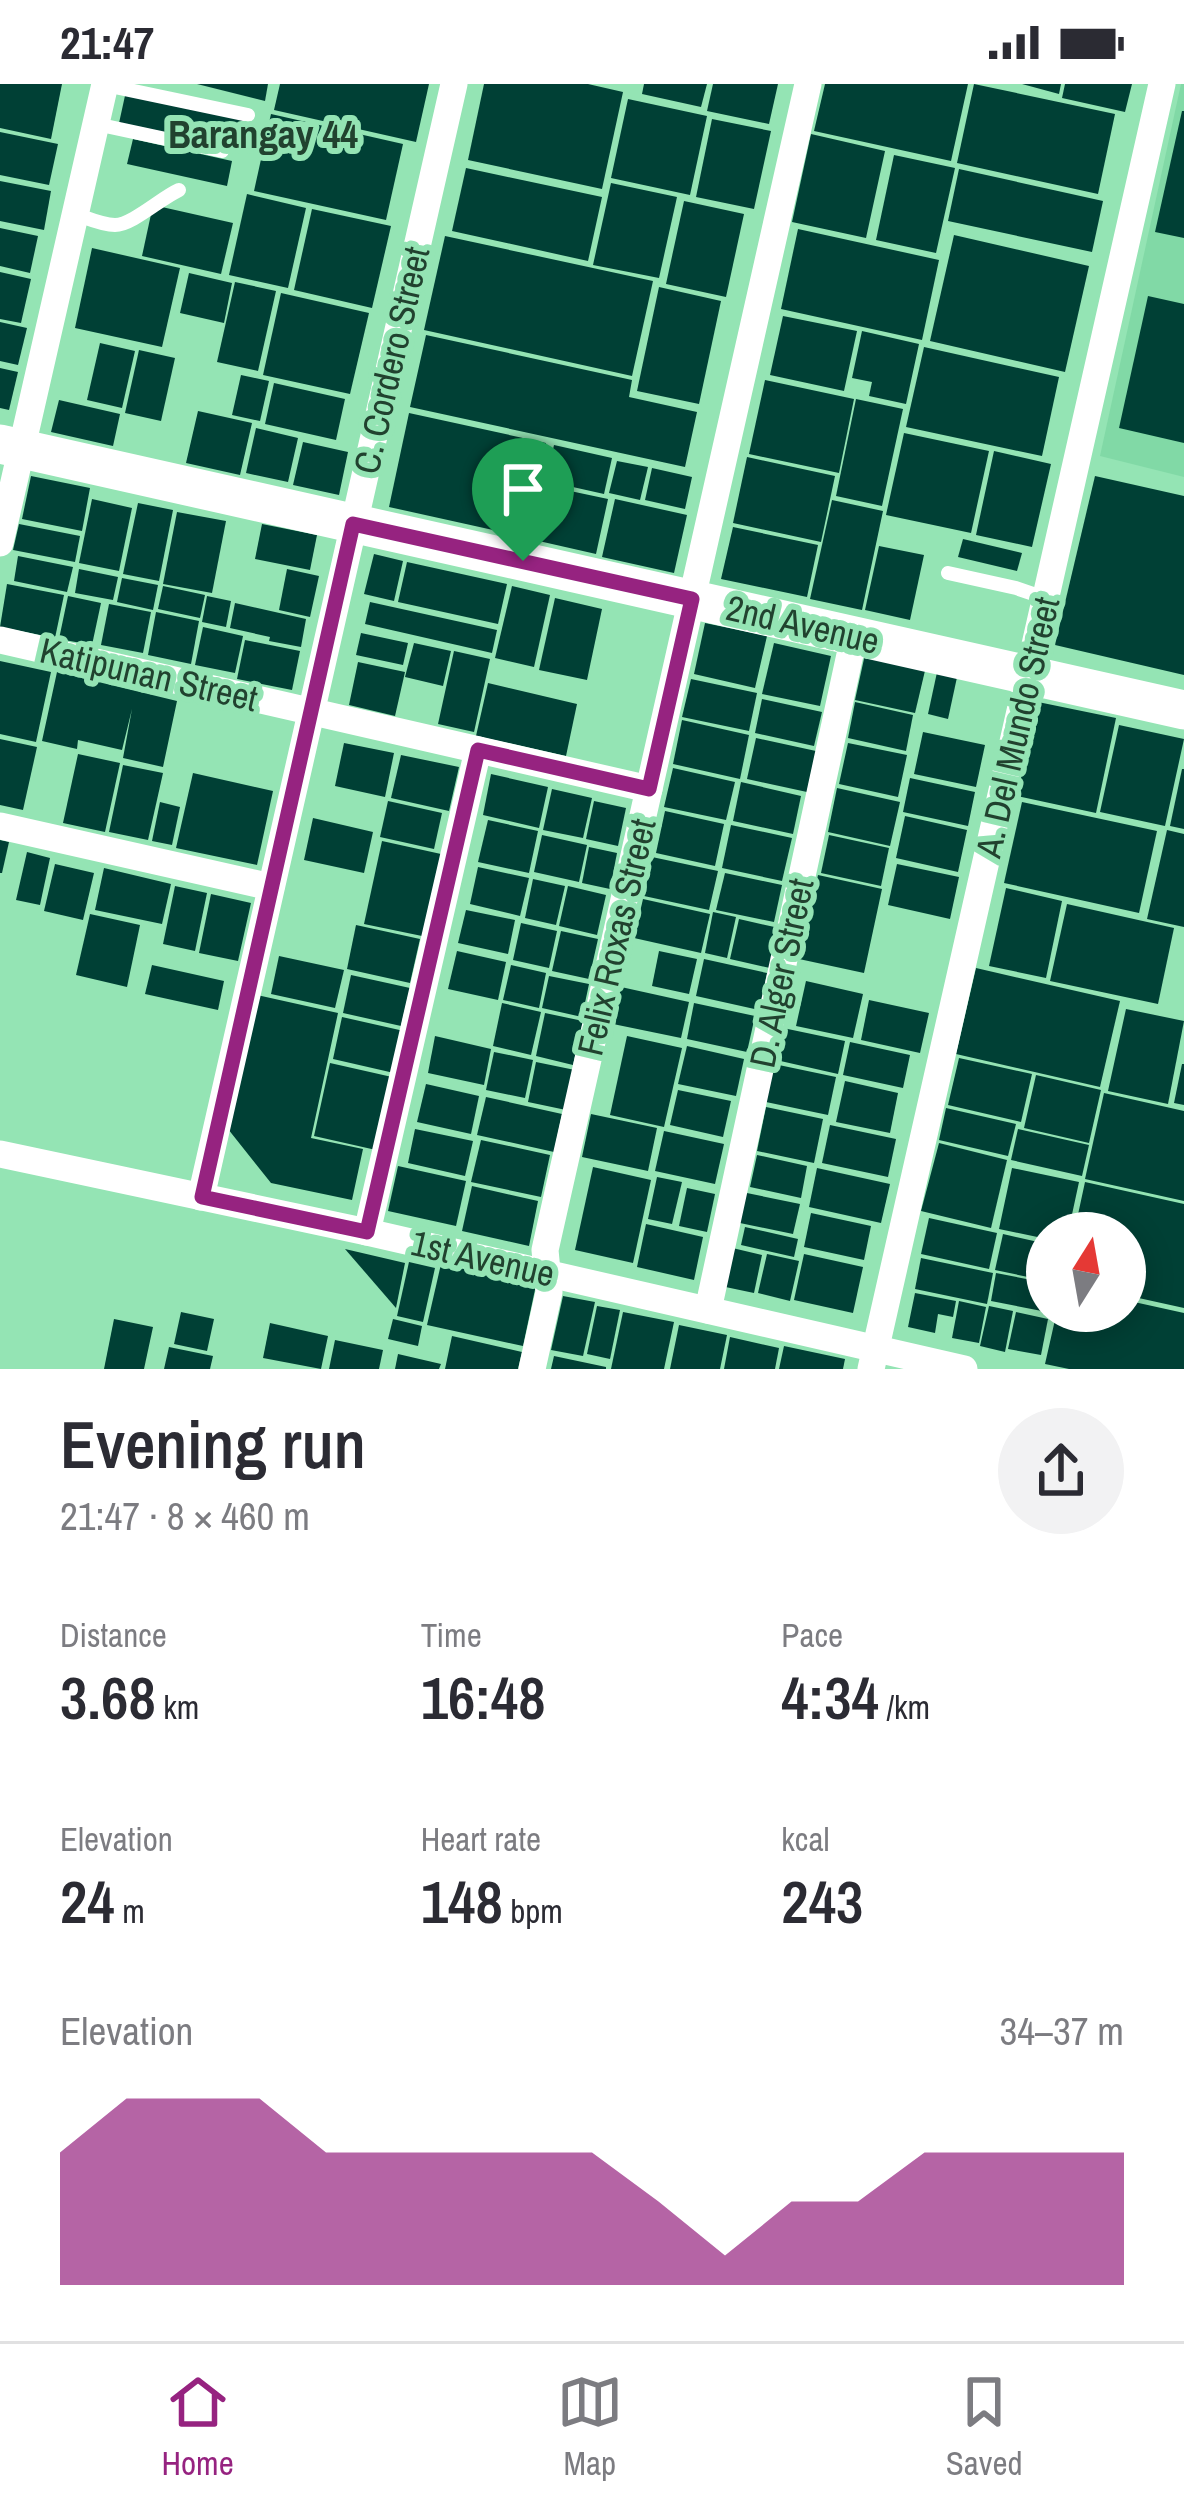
<!DOCTYPE html>
<html lang="en">
<head>
<meta charset="utf-8">
<style>
  :root { --surface:#fff; --page:#f2f2f3; --text:#2b2b33; --muted:#7c7c81; --line:#e1e1e2; --accent:#962380 }
  body { margin:0; font-family:"Archivo Narrow",sans-serif; background:var(--page); color:var(--text); height:100vh; display:flex; flex-direction:column; font-size:45px; white-space:nowrap }
  * { box-sizing:border-box; margin:0 }
  p { font-size:39px; color:var(--muted) }
  .icon { flex:none; width:66px; height:66px; fill:none; stroke:currentColor; stroke-width:2; stroke-linecap:round; stroke-linejoin:round }
  .map { position:relative; height:1285px; overflow:hidden }
  .drawer { display:flex; flex-direction:column; background:var(--surface); flex:1 }
  .drawer>* { flex:none }
  .needle { width:78px; rotate:11deg }
  .buttons { position:absolute; left:1026px; top:1128px; display:grid; gap:24px }
  .buttons a { display:grid; place-items:center; width:120px; height:120px; border-radius:50%; background:var(--surface); box-shadow:0 6px 30px #0003; font-size:60px }
  .pin { position:absolute; display:grid; place-items:center; width:102px; height:102px; color:#fff; margin:-123px -51px; border-radius:50% 50% 50% 0; rotate:-45deg; box-shadow:0 0 12px #0007 }
  .pin .icon { rotate:45deg }
  .round { display:grid; place-items:center; flex:none; width:126px; height:126px; border-radius:63px; background:var(--page) }
  .head { display:flex; align-items:center; justify-content:space-between; height:204px; padding:0 60px }
  h1 { font-size:66px; font-weight:600; line-height:90px }
  .stats { display:grid; grid-template-columns:repeat(3,1fr); gap:18px; height:204px; padding:12px 60px }
  .stats div { display:grid; align-content:center }
  .stats b { font-size:60px; font-weight:600 }
  .stats small { font-size:33px; font-weight:400 }
  .stats p { font-size:33px }
  .chart { height:336px; padding:24px 60px }
  .chart p { display:flex; justify-content:space-between }
  .chart svg { width:100%; height:216px; margin-top:12px; fill:var(--accent); opacity:.7 }
  .status { display:flex; justify-content:space-between; align-items:center; height:84px; padding:0 60px; background:var(--surface); direction:ltr }
  .status svg { height:33px; fill:currentColor }
  .dock { display:flex; justify-content:space-around; align-items:center; height:168px; border-top:3px solid var(--line); background:var(--surface); font-size:33px; color:var(--muted) }
  .dock a { display:grid; justify-items:center; gap:6px }
  .dock .selected { color:var(--accent) }
  .map>svg:first-child { display:block }
  .built { fill:#81d9a6 }
  .building { fill:#004035 }
  .lines { fill:none; stroke-linecap:round; stroke-linejoin:round }
  .lane { stroke:#fff; stroke-width:14 }
  .street { stroke:#fff; stroke-width:27 }
  .secondary { stroke:#fff; stroke-width:39 }
  .route-casing { stroke:#fff; stroke-width:24 }
  .route { stroke:#962380; stroke-width:15 }
  .labels { text-anchor:middle; stroke-width:12; stroke-linejoin:round; paint-order:stroke }
  .street-label { font-size:36px; fill:#21422f; stroke:#94e4b4 }
  .neighbourhood-label { font-size:39px; font-weight:bold; fill:#21422f; stroke:#94e4b4 }
</style>
</head>
<body>
<div class="status"><b>21:47</b><svg viewBox="0 0 49 12"><path d="M0 12V9h3v3zM5 12V6h3v6zM10 12V3h3v9zM15 12V0h3v12zM26 1h20v11H26zM47 4h2v5h-2z"/></svg></div>
<div class="map">
<svg width="1184" height="1285" viewBox="0 0 1184 1285">
  <rect width="100%" height="100%" fill="#94e4b4"/>
  <path class="built" d="M1181,0H1184V393L1100,372Z"/>
  <g class="building">
    <path d="M0,0H62L51,55L0,44Z"/>
    <path d="M197,0H268L265,17Z"/>
    <path d="M280,0H429L416,58L274,26Z"/>
    <path d="M484,0H588L623,8L602,105L468,76Z"/>
    <path d="M644,0H707L701,23L642,10Z"/>
    <path d="M713,0H778L769,40L707,27Z"/>
    <path d="M825,0H968L951,77L814,47Z"/>
    <path d="M974,0L1115,30L1098,110L957,79Z"/>
    <path d="M1022,0H1061L1059,10Z"/>
    <path d="M1065,0H1132L1125,28L1062,14Z"/>
    <path d="M126,7L247,34L239,66L119,39Z"/>
    <path d="M628,15L707,32L690,111L611,94Z"/>
    <path d="M1182,27H1184V154L1155,148Z"/>
    <path d="M271,30L403,60L386,136L254,107Z"/>
    <path d="M712,35L771,47L754,125L696,113Z"/>
    <path d="M0,48L58,60L49,101L0,91Z"/>
    <path d="M811,50L885,67L866,154L792,138Z"/>
    <path d="M133,55L232,77L227,102L127,80Z"/>
    <path d="M894,71L955,84L936,169L876,156Z"/>
    <path d="M466,84L602,113L588,177L452,147Z"/>
    <path d="M959,85L1103,117L1092,168L948,137Z"/>
    <path d="M0,97L51,107L44,146L0,137Z"/>
    <path d="M611,99L677,113L659,194L593,181Z"/>
    <path d="M247,110L306,124L288,204L229,191Z"/>
    <path d="M684,117L744,130L726,213L666,200Z"/>
    <path d="M153,121L233,139L221,190L142,172Z"/>
    <path d="M312,125L391,142L372,224L294,206Z"/>
    <path d="M0,144L38,152L30,189L0,182Z"/>
    <path d="M798,145L939,176L922,256L781,225Z"/>
    <path d="M954,151L1089,182L1065,288L930,257Z"/>
    <path d="M445,152L653,197L632,292L424,246Z"/>
    <path d="M92,164L180,184L162,263L75,244Z"/>
    <path d="M0,188L31,195L21,239L0,235Z"/>
    <path d="M189,189L232,199L224,239L180,229Z"/>
    <path d="M235,198L276,207L258,287L217,278Z"/>
    <path d="M659,203L721,217L699,320L637,307Z"/>
    <path d="M281,209L369,229L350,310L263,291Z"/>
    <path d="M1148,212L1184,220V359L1119,344Z"/>
    <path d="M783,232L857,247L844,307L770,291Z"/>
    <path d="M0,238L27,244L18,281L0,277Z"/>
    <path d="M862,247L919,260L906,320L869,312L872,298L852,294Z"/>
    <path d="M426,251L632,296L629,313L697,328L685,383L410,323Z"/>
    <path d="M100,259L135,267L122,324L87,316Z"/>
    <path d="M924,263L1059,293L1042,372L906,343Z"/>
    <path d="M139,266L175,274L161,337L125,329Z"/>
    <path d="M0,284L18,288L9,326L0,324Z"/>
    <path d="M241,291L269,297L260,337L232,331Z"/>
    <path d="M765,296L854,315L839,389L749,370Z"/>
    <path d="M274,299L345,315L336,356L265,340Z"/>
    <path d="M856,315L903,325L882,422L836,412Z"/>
    <path d="M59,316L120,330L113,362L51,348Z"/>
    <path d="M198,327L252,339L240,391L186,379Z"/>
    <path d="M409,329L546,359L525,453L389,423Z"/>
    <path d="M256,344L298,354L288,398L246,389Z"/>
    <path d="M904,349L989,367L971,449L886,431Z"/>
    <path d="M303,358L348,368L339,411L293,401Z"/>
    <path d="M554,361L612,374L604,410L546,397Z"/>
    <path d="M994,367L1051,380L1032,463L976,451Z"/>
    <path d="M747,373L835,392L821,458L733,439Z"/>
    <path d="M617,377L648,383L640,416L609,409Z"/>
    <path d="M652,384L692,393L685,425L645,416Z"/>
    <path d="M31,392L90,404L82,447L22,435Z"/>
    <path d="M1095,392L1184,412V591L1055,561Z"/>
    <path d="M542,401L608,415L596,470L530,455Z"/>
    <path d="M92,415L132,424L119,487L79,479Z"/>
    <path d="M615,415L687,431L674,489L602,473Z"/>
    <path d="M832,416L883,427L862,526L810,515Z"/>
    <path d="M138,419L173,426L159,497L123,490Z"/>
    <path d="M177,428L226,437L212,509L163,500Z"/>
    <path d="M19,440L80,452L75,478L13,466Z"/>
    <path d="M262,440L317,451L310,486L255,475Z"/>
    <path d="M733,443L818,461L807,513L721,495Z"/>
    <path d="M963,455L1022,469L1017,487L958,473Z"/>
    <path d="M879,462L924,471L910,536L865,526Z"/>
    <path d="M374,470L403,477L394,517L364,510Z"/>
    <path d="M18,472L73,483L67,508L14,497Z"/>
    <path d="M407,478L507,500L498,540L398,518Z"/>
    <path d="M79,485L118,493L113,516L75,509Z"/>
    <path d="M287,485L319,492L310,533L279,526Z"/>
    <path d="M122,494L158,501L153,526L117,518Z"/>
    <path d="M7,500L64,511L55,554L0,543Z"/>
    <path d="M163,502L205,511L200,534L158,525Z"/>
    <path d="M512,502L550,511L534,583L495,574Z"/>
    <path d="M68,512L101,519L92,561L59,555Z"/>
    <path d="M207,512L231,517L226,543L202,538Z"/>
    <path d="M555,514L602,525L587,596L539,586Z"/>
    <path d="M370,518L497,546L492,569L365,540Z"/>
    <path d="M235,519L306,535L301,563L269,557L270,553L230,544Z"/>
    <path d="M109,520L151,528L143,569L101,561Z"/>
    <path d="M156,528L199,537L191,580L148,571Z"/>
    <path d="M705,539L767,552L755,604L694,590Z"/>
    <path d="M203,543L243,552L235,589L195,581Z"/>
    <path d="M361,549L408,559L403,581L356,571Z"/>
    <path d="M245,556L300,567L292,606L237,595Z"/>
    <path d="M414,559L451,567L443,602L405,593Z"/>
    <path d="M774,559L831,572L820,622L762,610Z"/>
    <path d="M867,561L928,574L915,629L855,616Z"/>
    <path d="M454,567L490,575L474,648L438,640Z"/>
    <path d="M0,577L51,588L36,658L0,650Z"/>
    <path d="M358,578L405,588L395,632L349,621Z"/>
    <path d="M939,579L959,584L948,635L928,630Z"/>
    <path d="M57,588L177,617L163,683L123,674L132,625L122,666L78,656L77,665L42,657Z"/>
    <path d="M691,595L757,609L749,647L682,633Z"/>
    <path d="M488,599L577,620L566,672L476,652Z"/>
    <path d="M762,615L822,628L814,662L755,649Z"/>
    <path d="M855,618L913,631L906,667L848,654Z"/>
    <path d="M1038,618L1116,634L1096,729L1017,712Z"/>
    <path d="M682,636L749,651L740,695L673,680Z"/>
    <path d="M1119,641L1184,655L1165,742L1100,728Z"/>
    <path d="M923,648L985,661L976,703L914,690Z"/>
    <path d="M756,654L816,667L807,708L747,695Z"/>
    <path d="M0,655L37,663L23,726L0,721Z"/>
    <path d="M344,659L394,669L385,713L335,702Z"/>
    <path d="M848,659L907,671L898,713L839,700Z"/>
    <path d="M78,670L120,679L105,748L63,739Z"/>
    <path d="M401,671L459,683L449,727L391,714Z"/>
    <path d="M123,681L163,689L148,756L109,748Z"/>
    <path d="M673,684L735,698L726,736L664,723Z"/>
    <path d="M1182,685H1184V745L1170,742Z"/>
    <path d="M193,689L273,707L257,781L176,764Z"/>
    <path d="M491,690L548,703L539,744L483,731Z"/>
    <path d="M910,694L975,708L968,742L903,728Z"/>
    <path d="M741,698L801,712L793,750L733,737Z"/>
    <path d="M837,704L900,718L890,762L828,748Z"/>
    <path d="M552,705L592,714L583,754L543,746Z"/>
    <path d="M388,717L442,729L434,765L380,753Z"/>
    <path d="M594,717L626,724L618,762L586,755Z"/>
    <path d="M160,718L180,723L172,761L152,757Z"/>
    <path d="M1022,718L1157,747L1139,829L1004,799Z"/>
    <path d="M665,727L724,740L715,782L656,769Z"/>
    <path d="M905,732L967,746L958,788L896,774Z"/>
    <path d="M313,734L373,748L364,789L304,776Z"/>
    <path d="M488,736L538,747L529,789L478,778Z"/>
    <path d="M731,741L792,754L782,797L722,784Z"/>
    <path d="M1167,746L1184,750V843L1147,835Z"/>
    <path d="M542,751L587,761L579,798L534,788Z"/>
    <path d="M829,751L889,764L881,802L821,789Z"/>
    <path d="M0,756L9,758L2,789H0Z"/>
    <path d="M382,757L441,770L422,852L364,840Z"/>
    <path d="M589,763L617,769L610,805L582,799Z"/>
    <path d="M27,768L50,774L40,821L16,816Z"/>
    <path d="M652,773L718,787L709,826L644,812Z"/>
    <path d="M55,780L94,789L83,836L44,827Z"/>
    <path d="M897,780L959,793L950,835L888,821Z"/>
    <path d="M478,783L529,794L520,832L470,820Z"/>
    <path d="M104,784L171,800L162,840L95,826Z"/>
    <path d="M725,789L782,801L774,838L716,826Z"/>
    <path d="M818,791L882,805L864,889L799,875Z"/>
    <path d="M533,795L565,802L556,841L525,834Z"/>
    <path d="M175,802L207,809L195,867L163,860Z"/>
    <path d="M568,802L606,811L597,851L559,842Z"/>
    <path d="M1006,804L1062,817L1046,894L989,882Z"/>
    <path d="M211,810L251,819L238,877L199,869Z"/>
    <path d="M643,815L710,830L701,869L634,854Z"/>
    <path d="M1067,820L1174,844L1158,920L1050,897Z"/>
    <path d="M466,826L515,836L508,870L458,859Z"/>
    <path d="M713,828L736,833L727,874L705,869Z"/>
    <path d="M90,830L140,841L127,903L76,891Z"/>
    <path d="M739,835L779,844L770,884L730,875Z"/>
    <path d="M521,839L557,847L549,884L513,876Z"/>
    <path d="M356,841L420,855L410,899L347,885Z"/>
    <path d="M561,847L598,855L589,895L552,887Z"/>
    <path d="M457,867L506,878L498,916L448,905Z"/>
    <path d="M659,867L697,875L689,910L652,902Z"/>
    <path d="M279,872L344,886L335,924L271,910Z"/>
    <path d="M704,875L767,889L759,926L696,912Z"/>
    <path d="M152,881L224,897L218,926L145,910Z"/>
    <path d="M511,881L546,889L539,924L503,916Z"/>
    <path d="M976,884L1120,917L1100,1003L956,970Z"/>
    <path d="M351,891L410,904L401,942L343,929Z"/>
    <path d="M549,892L589,900L582,933L542,924Z"/>
    <path d="M806,897L863,910L853,954L796,942Z"/>
    <path d="M621,903L689,918L681,954L613,940Z"/>
    <path d="M257,911L338,929L311,1054L363,1065L352,1116L271,1099L228,1045Z"/>
    <path d="M869,916L929,929L920,969L861,956Z"/>
    <path d="M502,919L541,928L531,971L493,962Z"/>
    <path d="M694,919L755,932L747,968L687,955Z"/>
    <path d="M1126,925L1184,937L1168,1020L1108,1007Z"/>
    <path d="M545,929L583,937L573,981L536,972Z"/>
    <path d="M342,933L404,947L394,989L333,975Z"/>
    <path d="M783,944L845,957L838,990L776,976Z"/>
    <path d="M435,952L491,965L484,1001L428,989Z"/>
    <path d="M627,952L682,964L664,1043L610,1031Z"/>
    <path d="M850,958L910,971L903,1004L843,991Z"/>
    <path d="M687,962L744,975L736,1012L678,1000Z"/>
    <path d="M494,968L533,976L525,1014L486,1006Z"/>
    <path d="M959,974L1032,990L1021,1038L948,1021Z"/>
    <path d="M536,978L575,986L566,1026L528,1018Z"/>
    <path d="M330,979L392,993L376,1066L314,1052Z"/>
    <path d="M774,980L836,993L828,1031L766,1018Z"/>
    <path d="M1182,980H1184V1021L1174,1019Z"/>
    <path d="M1036,991L1101,1006L1089,1059L1024,1044Z"/>
    <path d="M845,997L898,1009L890,1049L836,1038Z"/>
    <path d="M426,1000L479,1012L471,1050L417,1038Z"/>
    <path d="M678,1006L731,1017L723,1053L670,1041Z"/>
    <path d="M1104,1009L1184,1027V1117L1085,1095Z"/>
    <path d="M486,1013L562,1030L554,1068L477,1051Z"/>
    <path d="M766,1023L823,1035L814,1079L757,1067Z"/>
    <path d="M946,1024L1016,1040L1008,1072L939,1056Z"/>
    <path d="M591,1030L657,1044L648,1087L582,1073Z"/>
    <path d="M830,1041L896,1055L888,1093L822,1079Z"/>
    <path d="M415,1045L473,1057L465,1092L408,1079Z"/>
    <path d="M1018,1045L1089,1061L1082,1092L1011,1076Z"/>
    <path d="M664,1047L724,1060L715,1100L655,1087Z"/>
    <path d="M481,1056L550,1071L541,1113L471,1098Z"/>
    <path d="M939,1059L1007,1076L991,1144L921,1127Z"/>
    <path d="M757,1071L807,1082L801,1114L750,1103Z"/>
    <path d="M398,1082L466,1097L456,1142L388,1127Z"/>
    <path d="M593,1083L651,1096L633,1179L575,1166Z"/>
    <path d="M817,1084L890,1100L881,1139L809,1123Z"/>
    <path d="M1012,1084L1079,1098L1068,1149H1047V1155L999,1145Z"/>
    <path d="M657,1093L682,1098L672,1140L648,1135Z"/>
    <path d="M1085,1098L1184,1120V1224L1125,1211V1149H1074Z"/>
    <path d="M472,1102L538,1117L529,1162L462,1147Z"/>
    <path d="M687,1104L715,1110L707,1148L679,1142Z"/>
    <path d="M742,1108L800,1120L793,1150L735,1138Z"/>
    <path d="M811,1129L871,1142L864,1176L804,1163Z"/>
    <path d="M929,1134L997,1149L989,1185L921,1170Z"/>
    <path d="M646,1140L703,1153L694,1196L637,1183Z"/>
    <path d="M745,1143L798,1155L794,1173L741,1161Z"/>
    <path d="M1003,1150L1047,1160V1197L995,1186Z"/>
    <path d="M724,1162L762,1171L754,1209L716,1201Z"/>
    <path d="M345,1165L405,1179L396,1224Z"/>
    <path d="M767,1170L799,1177L790,1217L758,1209Z"/>
    <path d="M804,1170L863,1183L853,1229L794,1216Z"/>
    <path d="M921,1174L993,1189L987,1220L915,1205Z"/>
    <path d="M409,1178L435,1184L423,1238L397,1232Z"/>
    <path d="M441,1180L536,1201L523,1262L427,1241Z"/>
    <path d="M996,1189L1047,1199V1228L991,1217Z"/>
    <path d="M915,1209L956,1217L953,1233L938,1230L935,1249L908,1243Z"/>
    <path d="M563,1212L595,1218L583,1272L551,1266Z"/>
    <path d="M1125,1216L1184,1229V1285H1069L1045,1280L1057,1227H1125Z"/>
    <path d="M959,1217L986,1223L979,1259L952,1254Z"/>
    <path d="M597,1222L620,1226L610,1275L587,1270Z"/>
    <path d="M989,1222L1013,1227L1005,1268L980,1262Z"/>
    <path d="M181,1228L214,1235L207,1267L174,1260Z"/>
    <path d="M623,1228L674,1238L664,1285H611Z"/>
    <path d="M1016,1228L1048,1235L1041,1271L1008,1265Z"/>
    <path d="M114,1235L153,1243L144,1285H104Z"/>
    <path d="M393,1235L422,1242L418,1262L388,1255Z"/>
    <path d="M270,1239L328,1252L321,1285L263,1274Z"/>
    <path d="M679,1241L727,1251L720,1285H670Z"/>
    <path d="M452,1252L522,1268L518,1285H445Z"/>
    <path d="M730,1253L779,1264L775,1285H724Z"/>
    <path d="M335,1256L383,1266L379,1285H329Z"/>
    <path d="M784,1262L845,1275L843,1285H779Z"/>
    <path d="M169,1263L213,1272L210,1285H164Z"/>
    <path d="M398,1270L441,1280L439,1285H395Z"/>
    <path d="M554,1272L606,1283V1285H551Z"/>
  </g>
  <g class="lines">
    <g class="lane">
      <path d="M105,1L248,31"/>
      <path d="M96,40L222,67"/>
      <path d="M75,130C87,134 102,141 115,141C132,141 161,114 179,106"/>
      <path d="M948,489L1016,504L1045,514"/>
    </g>
    <g class="street">
      <path d="M0,459L105,0"/>
      <path d="M0,556L649,705"/>
      <path d="M0,742L271,803"/>
      <path d="M0,1070L367,1148L964,1285"/>
      <path d="M201,1113L454,0"/>
      <path d="M367,1148L478,666"/>
      <path d="M708,1226L854,552"/>
      <path d="M532,1285L549,1208L545,1166L808,0"/>
      <path d="M871,1285L1162,0"/>
    </g>
    <path class="secondary" d="M0,360L1184,626"/>
  </g>
  <g class="lines">
    <defs>
      <path id="route" d="M353,440L692,515L649,705L478,666L367,1148L202,1113Z"/>
    </defs>
    <use href="#route" class="route-casing"/>
    <use href="#route" class="route"/>
  </g>
  <g class="labels">
    <g class="street-label">
      <text transform="translate(391 276) rotate(-77)" y="13">C. Cordero Street</text>
      <text transform="translate(803 540) rotate(13)" y="13">2nd Avenue</text>
      <text transform="translate(149 590) rotate(13)" y="13">Katipunan Street</text>
      <text transform="translate(1017 643) rotate(-77)" y="13">A. Del Mundo Street</text>
      <text transform="translate(616 853) rotate(-77)" y="13">Felix Roxas Street</text>
      <text transform="translate(781 889) rotate(-78)" y="13">D. Alger Street</text>
      <text transform="translate(483 1174) rotate(13)" y="13">1st Avenue</text>
    </g>
    <g class="neighbourhood-label">
      <text x="263" y="64">Barangay 44</text>
    </g>
  </g>
</svg>
<div class="buttons">
<a><svg class="needle" viewBox="-14 -14 28 28"><path d="M0-13l5 13h-10z" fill="#e53935"/><path d="M0 13l5-13h-10z" fill="#7c7c81"/></svg></a>
</div>
<div class="pin" style="left:523px;top:477px;background:#1e9e55"><svg class="icon" aria-label="arrive" viewBox="0 0 24 24"><path d="M6 21V4h12l-3 4 3 4H6"/></svg></div>
</div>
<section class="drawer">
<div class="head"><div><h1>Evening run</h1><p>21:47 · 8 × 460 m</p></div><a class="round"><svg class="icon" aria-label="share" viewBox="0 0 24 24"><path d="M12 15V3M7 8l5-5 5 5M5 13v7h14v-7"/></svg></a></div>
<div class="stats">
<div><p>Distance</p><b>3.68<small> km</small></b></div>
<div><p>Time</p><b>16:48</b></div>
<div><p>Pace</p><b>4:34<small> /km</small></b></div>
</div>
<div class="stats">
<div><p>Elevation</p><b>24<small> m</small></b></div>
<div><p>Heart rate</p><b>148<small> bpm</small></b></div>
<div><p>kcal</p><b>243</b></div>
</div>
<div class="chart"><p><span>Elevation</span>34–37 m</p>
<svg viewBox="0 0 160 44" preserveAspectRatio="none"><path d="M0 44V17L10 6L20 6L30 6L40 17L50 17L60 17L70 17L80 17L90 27L100 38L110 27L120 27L130 17L140 17L150 17L160 17V44z"/></svg>
</div>
</section>
<nav class="dock">
<a class="selected"><svg class="icon" aria-label="home" viewBox="0 0 24 24"><path d="M3 11l9-7 9 7M6 9v11h12V9"/></svg>Home</a>
<a><svg class="icon" aria-label="map" viewBox="0 0 24 24"><path d="M3 6l6-2 6 2 6-2v14l-6 2-6-2-6 2zM9 4v14M15 6v14"/></svg>Map</a>
<a><svg class="icon" aria-label="saved" viewBox="0 0 24 24"><path d="M7 4h10v16l-5-4-5 4z"/></svg>Saved</a>
</nav>
</body>
</html>
